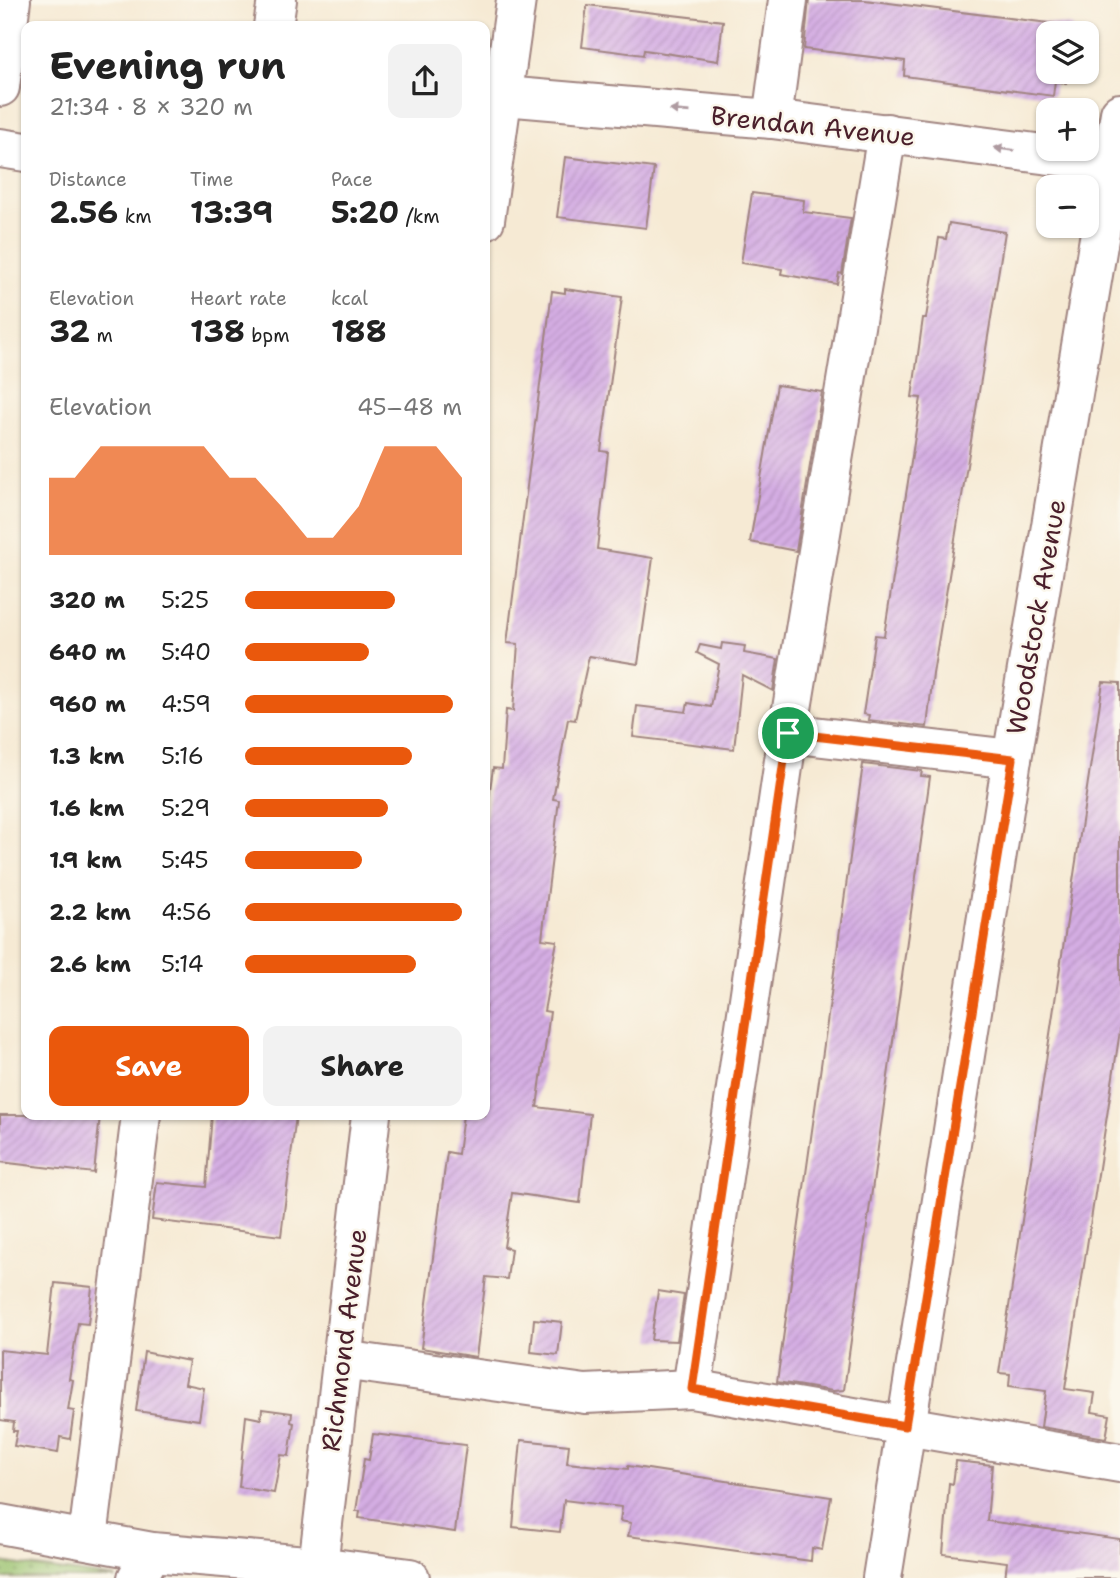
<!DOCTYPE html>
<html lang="en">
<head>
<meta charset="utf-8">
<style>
  :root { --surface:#fff; --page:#f2f2f2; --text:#222; --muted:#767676; --accent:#ea580c }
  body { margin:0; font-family:"Shantell Sans",sans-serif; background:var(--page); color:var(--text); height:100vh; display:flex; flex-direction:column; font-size:26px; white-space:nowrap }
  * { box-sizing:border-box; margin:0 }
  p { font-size:23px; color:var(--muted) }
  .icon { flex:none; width:38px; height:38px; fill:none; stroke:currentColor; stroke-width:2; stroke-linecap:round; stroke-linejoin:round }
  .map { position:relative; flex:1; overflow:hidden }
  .side { position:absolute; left:21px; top:21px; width:469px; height:1099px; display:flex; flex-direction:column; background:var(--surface); border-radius:14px; box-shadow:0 2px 5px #0004 }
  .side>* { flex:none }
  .tools { position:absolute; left:1036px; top:21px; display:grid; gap:14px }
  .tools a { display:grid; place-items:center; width:63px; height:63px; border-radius:14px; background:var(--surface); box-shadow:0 2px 5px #0004; font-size:35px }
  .pin { position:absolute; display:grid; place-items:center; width:60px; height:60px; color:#fff; margin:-30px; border:4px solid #fff; border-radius:50%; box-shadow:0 2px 7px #0007 }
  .round { display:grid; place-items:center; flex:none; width:74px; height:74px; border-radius:14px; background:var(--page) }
  .summary { display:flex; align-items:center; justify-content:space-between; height:119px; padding:0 28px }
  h1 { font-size:38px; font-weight:700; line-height:52px }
  .figures { display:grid; grid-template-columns:repeat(3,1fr); gap:10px; height:119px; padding:7px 28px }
  .figures div { display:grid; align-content:center }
  .figures b { font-size:30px; font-weight:700 }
  .figures small { font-size:19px; font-weight:400 }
  .figures p { font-size:19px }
  .chart { height:196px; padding:14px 28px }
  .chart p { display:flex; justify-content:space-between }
  .chart svg { width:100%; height:126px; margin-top:7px; fill:var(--accent); opacity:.7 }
  .button { display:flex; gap:14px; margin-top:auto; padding:14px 28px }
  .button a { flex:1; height:80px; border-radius:14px; background:var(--accent); color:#fff; font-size:28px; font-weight:700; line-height:80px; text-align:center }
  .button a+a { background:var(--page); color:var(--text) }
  ul { padding:0 28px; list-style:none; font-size:23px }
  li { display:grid; grid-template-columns:112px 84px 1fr; align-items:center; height:52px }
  li i { height:18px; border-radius:9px; background:var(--accent) }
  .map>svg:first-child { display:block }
  .park { fill:url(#park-dots); stroke:#72714d; stroke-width:2 }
  .building { fill:url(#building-hatch) }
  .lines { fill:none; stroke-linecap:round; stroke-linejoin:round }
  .minor-casing { stroke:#a08480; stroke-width:42 }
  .major-casing { stroke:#a08480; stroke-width:42 }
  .minor { stroke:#fff; stroke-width:38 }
  .major { stroke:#fff; stroke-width:38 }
  .oneway { fill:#ae9aa0 }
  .route-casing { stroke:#fff; stroke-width:14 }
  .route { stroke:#ea580c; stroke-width:9 }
  .labels { text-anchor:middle; stroke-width:5; stroke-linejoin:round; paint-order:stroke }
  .street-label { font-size:26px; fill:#4a1f2b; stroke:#fbf7ec }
</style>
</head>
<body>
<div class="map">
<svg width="1120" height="1578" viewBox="0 0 1120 1578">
  <defs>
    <pattern id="park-dots" width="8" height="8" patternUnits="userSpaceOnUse" patternTransform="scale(1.75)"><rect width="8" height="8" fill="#9bc36f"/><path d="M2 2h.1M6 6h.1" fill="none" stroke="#809e5b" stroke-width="1.8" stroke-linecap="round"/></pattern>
    <pattern id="building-hatch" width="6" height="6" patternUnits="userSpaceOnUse" patternTransform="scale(1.75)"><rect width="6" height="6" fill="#d4ade3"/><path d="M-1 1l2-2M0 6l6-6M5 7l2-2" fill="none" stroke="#b894c3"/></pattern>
  </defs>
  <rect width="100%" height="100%" fill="#fbf7ec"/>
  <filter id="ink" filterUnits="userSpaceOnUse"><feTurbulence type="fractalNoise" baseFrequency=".0143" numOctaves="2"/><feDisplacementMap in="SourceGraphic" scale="14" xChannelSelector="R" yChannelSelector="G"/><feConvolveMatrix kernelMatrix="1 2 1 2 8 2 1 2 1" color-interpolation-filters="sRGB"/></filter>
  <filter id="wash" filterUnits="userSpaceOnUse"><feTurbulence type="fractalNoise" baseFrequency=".00686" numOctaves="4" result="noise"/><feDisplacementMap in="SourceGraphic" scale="28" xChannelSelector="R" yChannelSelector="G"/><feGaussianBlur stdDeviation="1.57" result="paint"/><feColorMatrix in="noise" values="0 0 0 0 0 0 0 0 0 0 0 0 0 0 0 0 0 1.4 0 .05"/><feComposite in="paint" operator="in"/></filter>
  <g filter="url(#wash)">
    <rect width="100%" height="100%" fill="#f6ead4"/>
    <path class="park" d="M0,1562L116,1578H0Z"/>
    <g id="blocks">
      <g class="building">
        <path d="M809,0H865L1073,26L1072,33H1048V72H1067L1066,83L1055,81L1053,96L904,76L905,61L804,49Z"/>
        <path d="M587,5L723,21L718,61L644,50L643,55L582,47Z"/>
        <path d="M565,157L654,168L646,228L557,217Z"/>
        <path d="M752,193L804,200L803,212L851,218L842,274L839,273L837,284L781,274L782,269L741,263Z"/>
        <path d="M949,223L1005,232L933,674L927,727L868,720L869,715L863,714L875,635L884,636L921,398L912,397L923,318H926L939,238L946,239Z"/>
        <path d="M565,289L622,297L601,451L608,452L597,549L653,558L638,664L589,656L575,720L568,719L553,799L559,800L542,939L557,941L544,1011L550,1012L537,1107L590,1114L580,1203L512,1193L504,1247L511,1249L507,1279L486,1277L476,1357L421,1348L447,1152L458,1154L463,1115H485V826L493,768L502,769L506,710L513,711L518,644L507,643L552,291L565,293Z"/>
        <path d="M777,385L822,392L796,551L750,542Z"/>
        <path d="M722,643L745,646L744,653L778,659L773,691L742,675L734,749L633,737L637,706L686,712L688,703L711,707L719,664L697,653L700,645L721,649Z"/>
        <path d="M1103,682L1120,683V1031L1065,1389L1095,1393L1092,1412L1110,1415L1106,1438L1041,1427L1046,1391L1009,1386L1010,1374L999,1373Z"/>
        <path d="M863,764L922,771L921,776L930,777L844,1390L833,1391L777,1382Z"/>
        <path d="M0,1115H100L94,1173L0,1162Z"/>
        <path d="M212,1115H296L281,1236L152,1220L157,1182L206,1187Z"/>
        <path d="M55,1283L92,1287L88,1324L78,1323L69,1379L73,1380L68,1410L74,1411L70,1439L60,1437L58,1453L14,1446L17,1431H13L14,1422L0,1420V1350L47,1355Z"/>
        <path d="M658,1291L684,1295L677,1341L651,1340Z"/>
        <path d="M534,1319L562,1322L558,1355L531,1352Z"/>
        <path d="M144,1352L189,1361L185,1384L204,1388L199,1420L136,1411Z"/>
        <path d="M262,1409L292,1413L291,1422L294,1423L289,1456L281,1455L274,1493L239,1487L246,1416L261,1419Z"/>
        <path d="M373,1434L466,1445L455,1532L359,1518L360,1511H356L364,1459L369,1460Z"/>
        <path d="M521,1440L569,1445L567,1463L628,1469V1466L831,1497L822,1550L812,1548L811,1561L628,1536L631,1523L620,1521L622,1507L564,1500L560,1532L513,1527Z"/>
        <path d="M956,1461L992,1465L987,1521L1120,1539V1578H1005L1007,1562L943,1554L949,1483L953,1484Z"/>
      </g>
    </g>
  </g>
  <g filter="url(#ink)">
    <use href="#blocks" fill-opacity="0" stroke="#a08480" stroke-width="2"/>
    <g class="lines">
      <defs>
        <g id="minor">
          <path d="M273,26L277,0"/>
          <path d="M0,87L11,0"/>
          <path d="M504,96L772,119L1120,164"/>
          <path d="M772,119L788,0"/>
          <path d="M887,133L788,733L692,1389L1120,1463"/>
          <path d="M0,148L26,152"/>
          <path d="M485,220L516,0"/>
          <path d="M788,733L1012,759"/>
          <path d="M342,1360L585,1394L692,1389"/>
          <path d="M88,1538L141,1115"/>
          <path d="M318,1566L371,1115"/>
          <path d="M137,1578L152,1552"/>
          <path d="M882,1578L1012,759L1120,113"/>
        </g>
        <path id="major" d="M0,1524L152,1552L318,1566L410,1578"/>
      </defs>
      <use href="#minor" class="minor-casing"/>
      <use href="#major" class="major-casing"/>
      <use href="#minor" class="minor"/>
      <use href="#major" class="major"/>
    </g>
    <defs><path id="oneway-solid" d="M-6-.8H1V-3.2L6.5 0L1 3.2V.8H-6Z" transform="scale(1.75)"/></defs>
    <g class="oneway">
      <use href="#oneway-solid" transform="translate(680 111) rotate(-175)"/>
      <use href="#oneway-solid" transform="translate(1004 149) rotate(-173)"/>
    </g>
  </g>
  <g class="lines" filter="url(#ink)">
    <defs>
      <path id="route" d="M788,733L1013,759L905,1426L692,1389Z"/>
    </defs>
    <use href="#route" class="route-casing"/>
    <use href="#route" class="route"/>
  </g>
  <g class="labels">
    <g class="street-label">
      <text transform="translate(813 126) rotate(6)" y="9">Brendan Avenue</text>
      <text transform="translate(1036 617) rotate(-80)" y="9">Woodstock Avenue</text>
      <text transform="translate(344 1340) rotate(-83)" y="9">Richmond Avenue</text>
    </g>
  </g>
</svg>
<div class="tools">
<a><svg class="icon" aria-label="layers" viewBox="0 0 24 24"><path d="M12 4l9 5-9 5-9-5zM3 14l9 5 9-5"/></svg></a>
<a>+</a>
<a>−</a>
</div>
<div class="pin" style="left:788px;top:733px;background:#1e9e55"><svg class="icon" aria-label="arrive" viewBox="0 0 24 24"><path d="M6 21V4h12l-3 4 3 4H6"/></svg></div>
<section class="side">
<div class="summary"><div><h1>Evening run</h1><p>21:34 · 8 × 320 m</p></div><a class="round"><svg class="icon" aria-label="share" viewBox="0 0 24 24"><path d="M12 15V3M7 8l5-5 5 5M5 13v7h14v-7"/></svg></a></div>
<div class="figures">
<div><p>Distance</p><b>2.56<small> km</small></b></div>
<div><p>Time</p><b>13:39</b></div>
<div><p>Pace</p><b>5:20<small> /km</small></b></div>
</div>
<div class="figures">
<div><p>Elevation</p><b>32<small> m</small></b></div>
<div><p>Heart rate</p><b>138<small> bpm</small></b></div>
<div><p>kcal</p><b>188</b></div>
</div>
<div class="chart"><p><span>Elevation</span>45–48 m</p>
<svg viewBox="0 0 160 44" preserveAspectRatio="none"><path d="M0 44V17L10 17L20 6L30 6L40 6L50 6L60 6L70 17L80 17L90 27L100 38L110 38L120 27L130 6L140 6L150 6L160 17V44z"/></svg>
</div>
<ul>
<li><b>320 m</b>5:25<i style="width:69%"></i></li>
<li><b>640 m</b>5:40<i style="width:57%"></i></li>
<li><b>960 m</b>4:59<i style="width:96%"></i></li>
<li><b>1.3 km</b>5:16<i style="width:77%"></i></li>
<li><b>1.6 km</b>5:29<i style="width:66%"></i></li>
<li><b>1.9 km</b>5:45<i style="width:54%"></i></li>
<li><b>2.2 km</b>4:56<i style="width:100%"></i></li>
<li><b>2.6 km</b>5:14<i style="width:79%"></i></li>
</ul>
<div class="button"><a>Save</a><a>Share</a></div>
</section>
</div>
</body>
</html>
